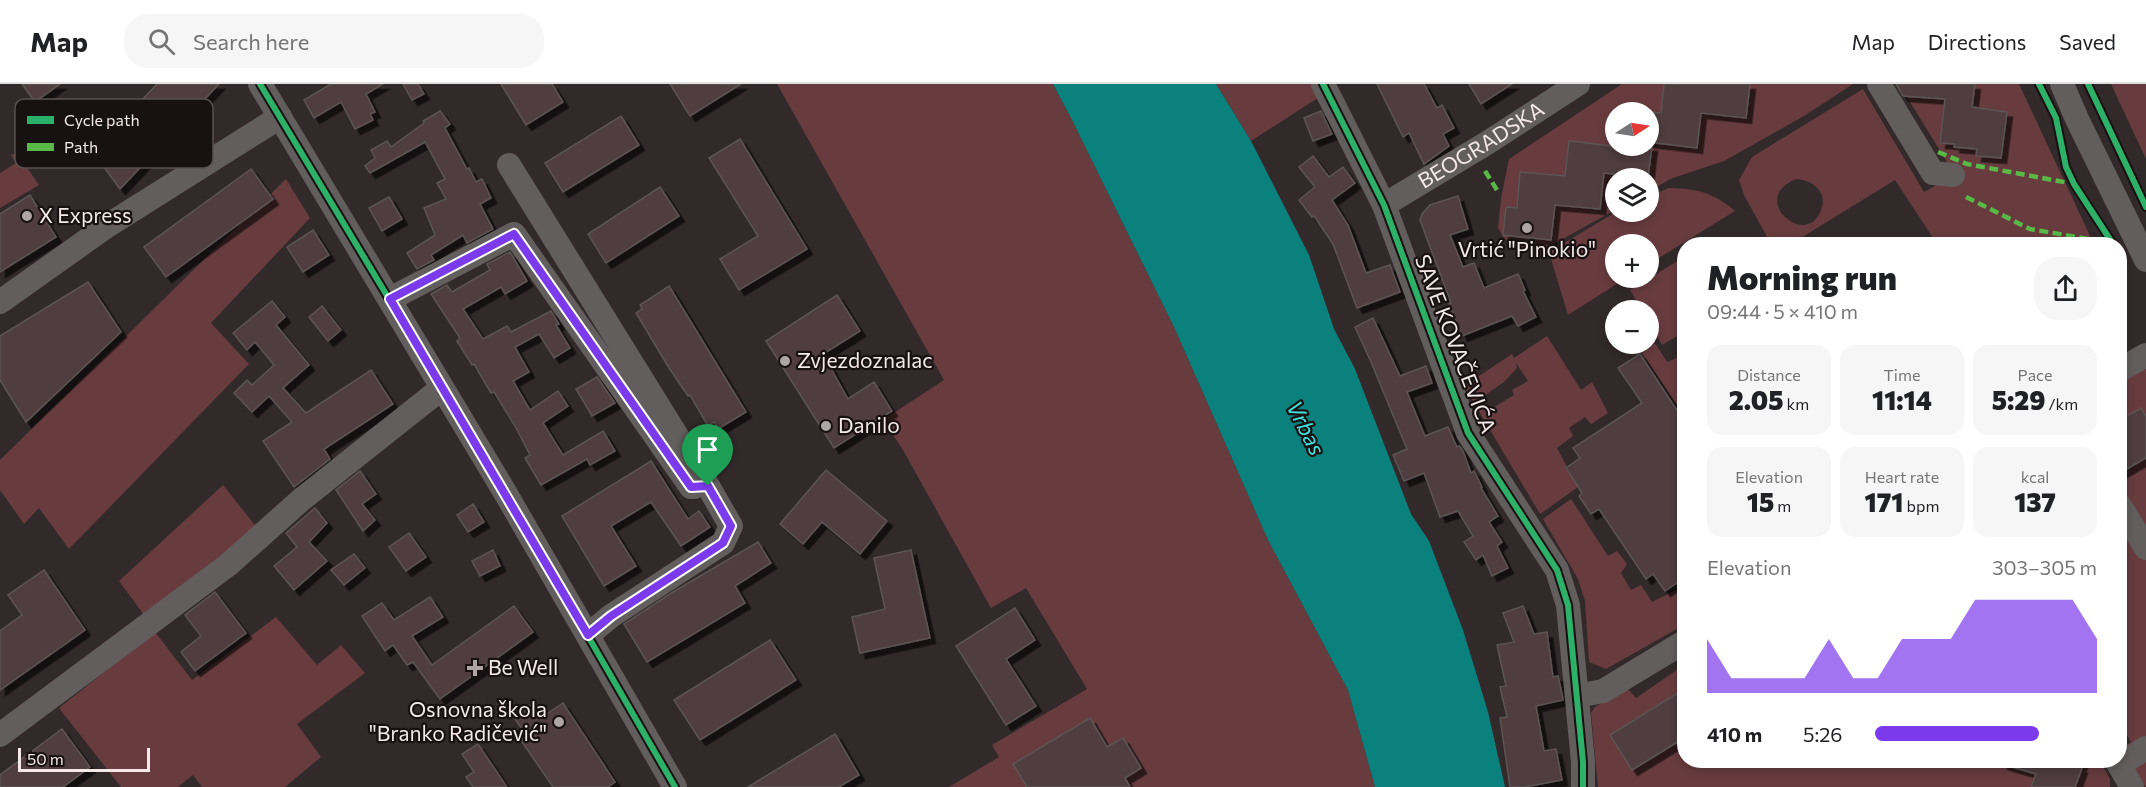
<!DOCTYPE html>
<html lang="en">
<head>
<meta charset="utf-8">
<style>
  :root { --surface:#fff; --page:#f6f6f6; --text:#202124; --muted:#757577; --line:#e0e0e0; --accent:#7c3aed }
  body { margin:0; font-family:Commissioner,sans-serif; background:var(--page); color:var(--text); height:100vh; display:flex; flex-direction:column; font-size:22px; white-space:nowrap }
  * { box-sizing:border-box; margin:0 }
  p { font-size:20px; color:var(--muted) }
  .icon { flex:none; width:33px; height:33px; fill:none; stroke:currentColor; stroke-width:2; stroke-linecap:round; stroke-linejoin:round }
  .map { position:relative; flex:1; overflow:hidden }
  .drawer { position:absolute; left:1677px; top:153px; width:450px; height:531px; display:flex; flex-direction:column; background:var(--surface); border-radius:24px; box-shadow:0 3px 9px #0003 }
  .drawer>* { flex:none }
  .needle { width:39px; rotate:78deg }
  .tools { position:absolute; left:1605px; top:18px; display:grid; gap:12px }
  .tools a { display:grid; place-items:center; width:54px; height:54px; border-radius:50%; background:var(--surface); box-shadow:0 3px 9px #0003; font-size:30px }
  .scale { position:absolute; left:18px; bottom:15px; width:132px; box-sizing:border-box; padding-left:6px; border:3px solid #f4e8e8; border-top:0; font-size:16px; line-height:21px; white-space:nowrap; color:#f4e8e8; -webkit-text-stroke:4px #181111; paint-order:stroke }
  .pin { position:absolute; display:grid; place-items:center; width:51px; height:51px; color:#fff; margin:-62px -26px; border-radius:50% 50% 50% 0; rotate:-45deg; box-shadow:0 0 6px #0007 }
  .pin .icon { rotate:45deg }
  .round { display:grid; place-items:center; flex:none; width:63px; height:63px; border-radius:24px; background:var(--page) }
  .headline { display:flex; align-items:center; justify-content:space-between; height:102px; padding:0 30px }
  h1 { font-size:33px; font-weight:800; line-height:45px }
  .metrics { display:grid; grid-template-columns:repeat(3,1fr); gap:9px; height:102px; padding:6px 30px }
  .metrics div { display:grid; align-content:center; border-radius:15px; background:var(--page); text-align:center }
  .metrics b { font-size:26px; font-weight:800 }
  .metrics small { font-size:16px; font-weight:400 }
  .metrics p { font-size:16px }
  .chart { height:168px; padding:12px 30px }
  .chart p { display:flex; justify-content:space-between }
  .chart svg { width:100%; height:108px; margin-top:6px; fill:var(--accent); opacity:.7 }
  ul { padding:0 30px; list-style:none; font-size:20px }
  li { display:grid; grid-template-columns:96px 72px 1fr; align-items:center; height:45px }
  li i { height:15px; border-radius:8px; background:var(--accent) }
  header { display:flex; align-items:center; gap:36px; box-sizing:border-box; height:84px; padding:0 30px; background:var(--surface); border-bottom:2px solid var(--line) }
  header strong { font-size:28px }
  nav { display:flex; gap:33px; margin-inline-start:auto; font-size:21px }
  .search { width:420px; height:54px; background:var(--page); display:flex; align-items:center; gap:15px; box-sizing:border-box; padding:0 21px; border-radius:24px; color:var(--muted); font-size:22px }
  .map>svg:first-child { display:block }
  .green { fill:#683c3f; fill-rule:evenodd }
  .water { fill:#0b817e }
  .building { fill:#4f3e3f; stroke:#5c5454; stroke-width:1.5; filter:url(#shadow) }
  .lines { fill:none; stroke-linecap:round; stroke-linejoin:round }
  .minor { stroke:#635e5e; stroke-width:24 }
  .quiet { stroke:#58b947; stroke-width:4.5; stroke-dasharray:9 4.5; stroke-linecap:butt }
  .cycleway-casing { stroke:#181111; stroke-width:10 }
  .cycleway { stroke:#2db169; stroke-width:6 }
  .route-casing { stroke:#fff; stroke-width:12 }
  .route { stroke:#7c3aed; stroke-width:8 }
  .poi-dot { fill:#b0a5a6; stroke:#181111; stroke-width:2 }
  .labels { text-anchor:middle; stroke-width:4.5; stroke-linejoin:round; paint-order:stroke }
  .street-label { font-size:21px; fill:#f4e8e8; stroke:#181111 }
  .poi-label { font-size:21px; fill:#f4e8e8; stroke:#181111; text-anchor:start }
  .water-label { font-size:22px; font-style:italic; fill:#41dfd9; stroke:#181111 }
  .key { fill:#181111; stroke:#5a5252; stroke-width:1.5 }
  .key-label { font-size:16px; fill:#f4e8e8 }
</style>
</head>
<body>
<header>
<strong>Map</strong>
<div class="search"><svg class="icon" aria-label="search" viewBox="0 0 24 24"><circle cx="10" cy="10" r="6"/><path d="M15 15l6 6"/></svg>Search here</div>
<nav><a>Map</a><a>Directions</a><a>Saved</a></nav>
</header>
<div class="map">
<svg width="2146" height="703" viewBox="0 0 2146 703">
  <defs>
    <filter id="shadow"><feDropShadow dx="5.5" dy="5.5" stdDeviation="0" flood-color="#0009"/></filter>
  </defs>
  <rect width="100%" height="100%" fill="#32292a"/>
  <g class="green">
    <path d="M777,0H1053L1072,36L1174,243L1268,456L1348,606L1375,703H949L999,673L992,661L1087,605L1026,504L991,524L903,366L883,336L944,296Z"/>
    <path d="M1216,0H1315L1321,12L1251,57Z"/>
    <path d="M1622,0H1853L1804,32L1724,77L1670,95L1649,108L1648,94H1616L1615,126L1541,167L1517,164L1504,154L1498,144L1501,115L1509,75ZM1616,28H1648V62H1616Z"/>
    <path d="M1899,0H2019L2091,154L2080,160H1937L1895,96L1791,160H1771L1744,111L1739,96L1752,73L1863,5L1924,108L1955,91ZM1796,95C1813,96 1828,108 1821,126C1807,166 1747,115 1796,95Z"/>
    <path d="M2111,0H2146V75Z"/>
    <path d="M13,70L19,72L39,101L0,124V89L16,79L11,71Z"/>
    <path d="M286,95L310,134L211,239L249,280L69,465L39,424L24,440L0,406V376Z"/>
    <path d="M1669,104C1699,105 1712,108 1735,127L1649,180L1648,160H1616V194H1626L1568,231L1549,168L1616,128H1648L1649,112Z"/>
    <path d="M1684,173V248L1662,261L1649,238L1648,226H1642L1630,206Z"/>
    <path d="M1547,252L1581,306L1592,298L1608,329L1591,340L1585,333L1569,344L1573,352L1557,364L1566,381V385L1578,403L1540,430L1464,302L1512,270L1514,274ZM1516,279L1528,297L1512,306L1514,311L1488,327L1481,314L1504,298L1517,284Z"/>
    <path d="M1655,259L1667,278L1684,271V331L1642,269Z"/>
    <path d="M2143,282L2146,286V703L2139,696L2120,665L2131,658L2120,639V296Z"/>
    <path d="M223,401L258,445L147,535L119,497Z"/>
    <path d="M1571,415L1608,472L1617,467L1627,480L1621,489L1631,506L1641,501L1652,518L1684,502V541L1606,585L1589,578L1585,517L1578,495L1543,435Z"/>
    <path d="M276,533L317,581L341,561L365,589L297,640L321,673L285,703H202L193,691L178,703H121L59,624L155,548L192,596Z"/>
    <path d="M1684,581V676L2100,677L2110,695V703H1598L1591,629L1595,623L1627,604L1636,614Z"/>
  </g>
  <path class="water" d="M1053,0H1216L1251,57L1309,171L1334,245L1355,285L1411,430L1429,457L1463,546L1488,628L1505,703H1375L1348,606L1268,456L1174,243L1072,36Z"/>
  <g class="building">
    <path d="M22,0H60L35,18Z"/>
    <path d="M157,0H219L120,105L93,68Z"/>
    <path d="M331,0H383L366,10L375,28L370,30L373,36L355,45L341,18L314,34L304,16Z"/>
    <path d="M403,0H418L424,10L412,16Z"/>
    <path d="M501,0H552L563,18L526,41Z"/>
    <path d="M670,0H741L690,32Z"/>
    <path d="M1377,0H1424L1437,24L1442,21L1454,44L1443,50L1449,62L1424,80L1409,49L1403,53Z"/>
    <path d="M1469,0H1512L1481,20Z"/>
    <path d="M1664,0H1750L1746,34L1701,29L1697,64L1648,58V28L1661,29Z"/>
    <path d="M1896,0H1975L1972,23L2007,28L2001,74L1976,72L1977,65L1954,63L1955,60L1940,59L1945,15L1903,12Z"/>
    <path d="M440,27L450,40L445,44L467,85L469,84L476,98L482,95L491,114L480,120L493,145L467,159L463,151L431,171L434,176L417,185L407,169L435,151L424,124L446,115L437,99L445,95L425,58L370,89L365,82L375,74L371,66L387,57L391,63L424,39L423,37Z"/>
    <path d="M1321,27L1332,50L1313,57L1304,34Z"/>
    <path d="M621,32L639,61L563,108L545,79Z"/>
    <path d="M740,55L807,165L739,206L720,175L758,152L709,74Z"/>
    <path d="M1569,57L1612,62H1652L1648,94L1604,89L1600,125L1555,121L1551,156L1503,151L1506,123L1517,124L1520,88L1565,92Z"/>
    <path d="M1313,72L1329,93L1343,83L1355,99L1332,116L1348,141L1366,189L1390,181L1400,208L1357,224L1333,160L1314,132L1312,133L1299,116L1315,103L1299,83Z"/>
    <path d="M251,85L273,115L166,193L144,163Z"/>
    <path d="M660,103L679,132L606,179L588,150Z"/>
    <path d="M30,111L56,153L0,188V130Z"/>
    <path d="M1458,112L1468,145L1450,151L1463,183L1474,179L1484,204L1518,190L1525,206L1523,207L1536,233L1518,242L1512,232L1462,252L1449,220L1451,219L1420,136L1422,130L1430,121Z"/>
    <path d="M389,113L402,135L382,147L369,124Z"/>
    <path d="M313,146L329,171L303,188L287,163Z"/>
    <path d="M510,168L527,197L505,210L501,203L463,225L483,255L507,242L511,248L551,227L559,240L556,241L570,264L554,274L539,250L515,263L529,288L513,297L530,326L558,307L568,322L543,339L563,371L603,347L615,367L590,381L587,375L541,401L525,374L530,371L515,342L494,308L491,309L474,280L472,281L457,257L460,254L431,210L447,201L452,208L490,186L487,180Z"/>
    <path d="M88,198L121,248L26,338L0,296V252Z"/>
    <path d="M669,202L746,328L718,345L714,338L708,342L690,311L688,312L669,284L636,229L642,225L640,221Z"/>
    <path d="M837,211L860,247L823,270L848,315L874,298L892,327L834,364L766,257Z"/>
    <path d="M272,217L285,233L276,241L309,281L283,304L306,329L371,286L393,320L324,365L330,375L294,403L263,357L292,338L269,312L252,328L234,309L247,296L252,301L274,281L255,258L247,266L233,249Z"/>
    <path d="M322,222L341,246L328,257L309,233Z"/>
    <path d="M1373,234L1400,292L1426,282L1432,299L1407,308L1425,352L1448,343L1457,363L1459,362L1463,367L1471,389L1474,387L1482,403L1481,404L1498,432L1489,438L1502,458L1497,462L1508,484L1492,492L1483,471L1476,476L1464,458L1473,452L1458,427L1440,433L1424,389L1404,397L1393,371L1407,365L1371,278L1355,243Z"/>
    <path d="M1640,270L1684,337V494L1665,507L1653,490L1646,495L1599,425L1591,430L1579,412L1582,409L1566,384L1580,374L1573,364L1642,319L1618,284Z"/>
    <path d="M597,293L615,319L592,332L576,305Z"/>
    <path d="M2141,324L2146,332V374L2120,389V336Z"/>
    <path d="M651,377L688,435L699,427L710,443L681,462L651,418L611,442L636,482L604,502L562,432Z"/>
    <path d="M826,386L887,437L860,470L822,438L803,460L780,440Z"/>
    <path d="M360,387L376,410L362,420L375,436L363,447L336,406Z"/>
    <path d="M473,420L484,438L468,448L457,431Z"/>
    <path d="M315,424L327,439L309,458L327,477L294,506L274,482L297,463L286,449Z"/>
    <path d="M409,449L426,473L406,487L389,463Z"/>
    <path d="M758,458L771,479L735,502L745,519L647,578L624,540L673,508Z"/>
    <path d="M493,466L500,482L480,492L472,477Z"/>
    <path d="M911,466L930,554L860,569L852,533L885,525L874,474Z"/>
    <path d="M354,470L365,484L344,501L331,486Z"/>
    <path d="M44,486L85,546L0,606V547L22,531L8,511Z"/>
    <path d="M215,508L246,549L195,587L181,568L201,552L185,531Z"/>
    <path d="M430,513L443,533L412,552L432,581L514,522L533,548L440,615L413,578L407,581L393,561L385,567L362,532L382,519L394,536Z"/>
    <path d="M1523,522L1534,550L1547,548L1553,593L1558,592L1562,610L1563,616L1536,622L1544,667L1556,665L1562,696L1525,703H1510L1500,634L1507,633L1500,603L1506,602L1497,561L1514,558L1503,529Z"/>
    <path d="M1015,524L1035,556L1006,575L1036,622L1006,641L956,562Z"/>
    <path d="M770,556L796,596L700,656L674,616Z"/>
    <path d="M1684,605V654L1632,686L1610,651Z"/>
    <path d="M533,619L542,633L563,619L615,698L608,703H553L518,652L524,648L513,632Z"/>
    <path d="M1090,634L1107,663L1123,654L1141,684L1125,694L1130,703H1027L1013,680Z"/>
    <path d="M62,645L90,683L63,703H0V691Z"/>
    <path d="M835,650L859,691L839,703H748Z"/>
    <path d="M478,660L507,703H473L466,693L474,688L462,670Z"/>
    <path d="M2003,676H2083L2080,683L2082,684L2075,703H2031L2036,690L2002,680Z"/>
  </g>
  <g class="lines">
    <g class="minor">
      <path d="M260,0L506,410L675,703"/>
      <path d="M1323,0L1384,121L1468,349L1557,486L1568,521L1583,678V703"/>
      <path d="M1879,0L1933,89L1953,91"/>
      <path d="M2062,0L2077,35L2146,176"/>
      <path d="M509,81L708,402L731,442L723,459L611,532L588,551"/>
      <path id="s1" d="M1384,121L1487,59L1578,0"/>
      <path d="M390,215L514,150L691,403H694"/>
      <path d="M0,218L107,142L280,33"/>
      <path d="M2120,286L2146,271"/>
      <path d="M2120,422L2146,464"/>
      <path d="M1577,612L1603,607L1684,558"/>
      <path d="M0,651L228,481L302,415L442,304"/>
      <path d="M2116,676L2132,703"/>
      <path d="M2119,681L2146,664"/>
    </g>
    <g class="quiet">
      <path d="M1938,68L1967,80L2069,99"/>
      <path d="M1485,87L1497,106"/>
      <path d="M1966,113L2030,145L2100,157"/>
    </g>
    <defs>
      <g id="cycleway">
        <path d="M260,0L506,410L675,703"/>
        <path d="M1323,0L1384,121L1468,349L1557,486L1568,521L1583,678V703"/>
        <path d="M2039,0L2056,34L2066,83L2074,100L2113,160"/>
        <path d="M2088,0L2146,123"/>
      </g>
    </defs>
    <use href="#cycleway" class="cycleway-casing"/>
    <use href="#cycleway" class="cycleway"/>
  </g>
  <g class="lines">
    <defs>
      <path id="route" d="M514,150L691,403L708,402L731,442L723,459L611,532L588,551L390,215Z"/>
    </defs>
    <use href="#route" class="route-casing"/>
    <use href="#route" class="route"/>
  </g>
  <g class="poi-dot">
    <circle cx="27" cy="132" r="6"/>
    <circle cx="1527" cy="144" r="6"/>
    <circle cx="785" cy="277" r="6"/>
    <circle cx="826" cy="342" r="6"/>
    <path d="M472 575h6v6h6v6h-6v6h-6v-6h-6v-6h6z"/>
    <circle cx="559" cy="638" r="6"/>
  </g>
  <g class="labels">
    <g class="street-label">
      <text dy="7" stroke="none"><textPath href="#s1" startOffset="114">BEOGRADSKA</textPath></text>
      <text transform="translate(1455 260) rotate(69)" y="7">SAVE KOVAČEVIĆA</text>
    </g>
    <g class="poi-label">
      <text x="39" y="139">X Express</text>
      <text x="1527" y="173" text-anchor="middle">Vrtić "Pinokio"</text>
      <text x="797" y="284">Zvjezdoznalac</text>
      <text x="838" y="349">Danilo</text>
      <text x="488" y="591">Be Well</text>
      <text x="547" y="633" text-anchor="end">Osnovna škola<tspan x="547" dy="24">"Branko Radičević"</tspan></text>
    </g>
    <g class="water-label">
      <text transform="translate(1306 344) rotate(63)" y="8">Vrbas</text>
    </g>
  </g>
  <rect x="15" y="15" width="198" height="69" rx="9" class="key"/>
  <rect x="27" y="32" width="27" height="8" fill="#2db169"/>
  <rect x="27" y="59" width="27" height="8" fill="#58b947"/>
  <g class="key-label">
    <text x="64" y="42">Cycle path</text>
    <text x="64" y="69">Path</text>
  </g>
</svg>
<div class="tools">
<a><svg class="needle" viewBox="-14 -14 28 28"><path d="M0-13l5 13h-10z" fill="#e53935"/><path d="M0 13l5-13h-10z" fill="#757577"/></svg></a>
<a><svg class="icon" aria-label="layers" viewBox="0 0 24 24"><path d="M12 4l9 5-9 5-9-5zM3 14l9 5 9-5"/></svg></a>
<a>+</a>
<a>−</a>
</div>
<div class="scale">50 m</div>
<div class="pin" style="left:708px;top:402px;background:#1e9e55"><svg class="icon" aria-label="arrive" viewBox="0 0 24 24"><path d="M6 21V4h12l-3 4 3 4H6"/></svg></div>
<section class="drawer">
<div class="headline"><div><h1>Morning run</h1><p>09:44 · 5 × 410 m</p></div><a class="round"><svg class="icon" aria-label="share" viewBox="0 0 24 24"><path d="M12 15V3M7 8l5-5 5 5M5 13v7h14v-7"/></svg></a></div>
<div class="metrics">
<div><p>Distance</p><b>2.05<small> km</small></b></div>
<div><p>Time</p><b>11:14</b></div>
<div><p>Pace</p><b>5:29<small> /km</small></b></div>
</div>
<div class="metrics">
<div><p>Elevation</p><b>15<small> m</small></b></div>
<div><p>Heart rate</p><b>171<small> bpm</small></b></div>
<div><p>kcal</p><b>137</b></div>
</div>
<div class="chart"><p><span>Elevation</span>303–305 m</p>
<svg viewBox="0 0 160 44" preserveAspectRatio="none"><path d="M0 44V22L10 38L20 38L30 38L40 38L50 22L60 38L70 38L80 22L90 22L100 22L110 6L120 6L130 6L140 6L150 6L160 22V44z"/></svg>
</div>
<ul>
<li><b>410 m</b>5:26<i style="width:74%"></i></li>
</ul>
</section>
</div>
</body>
</html>
